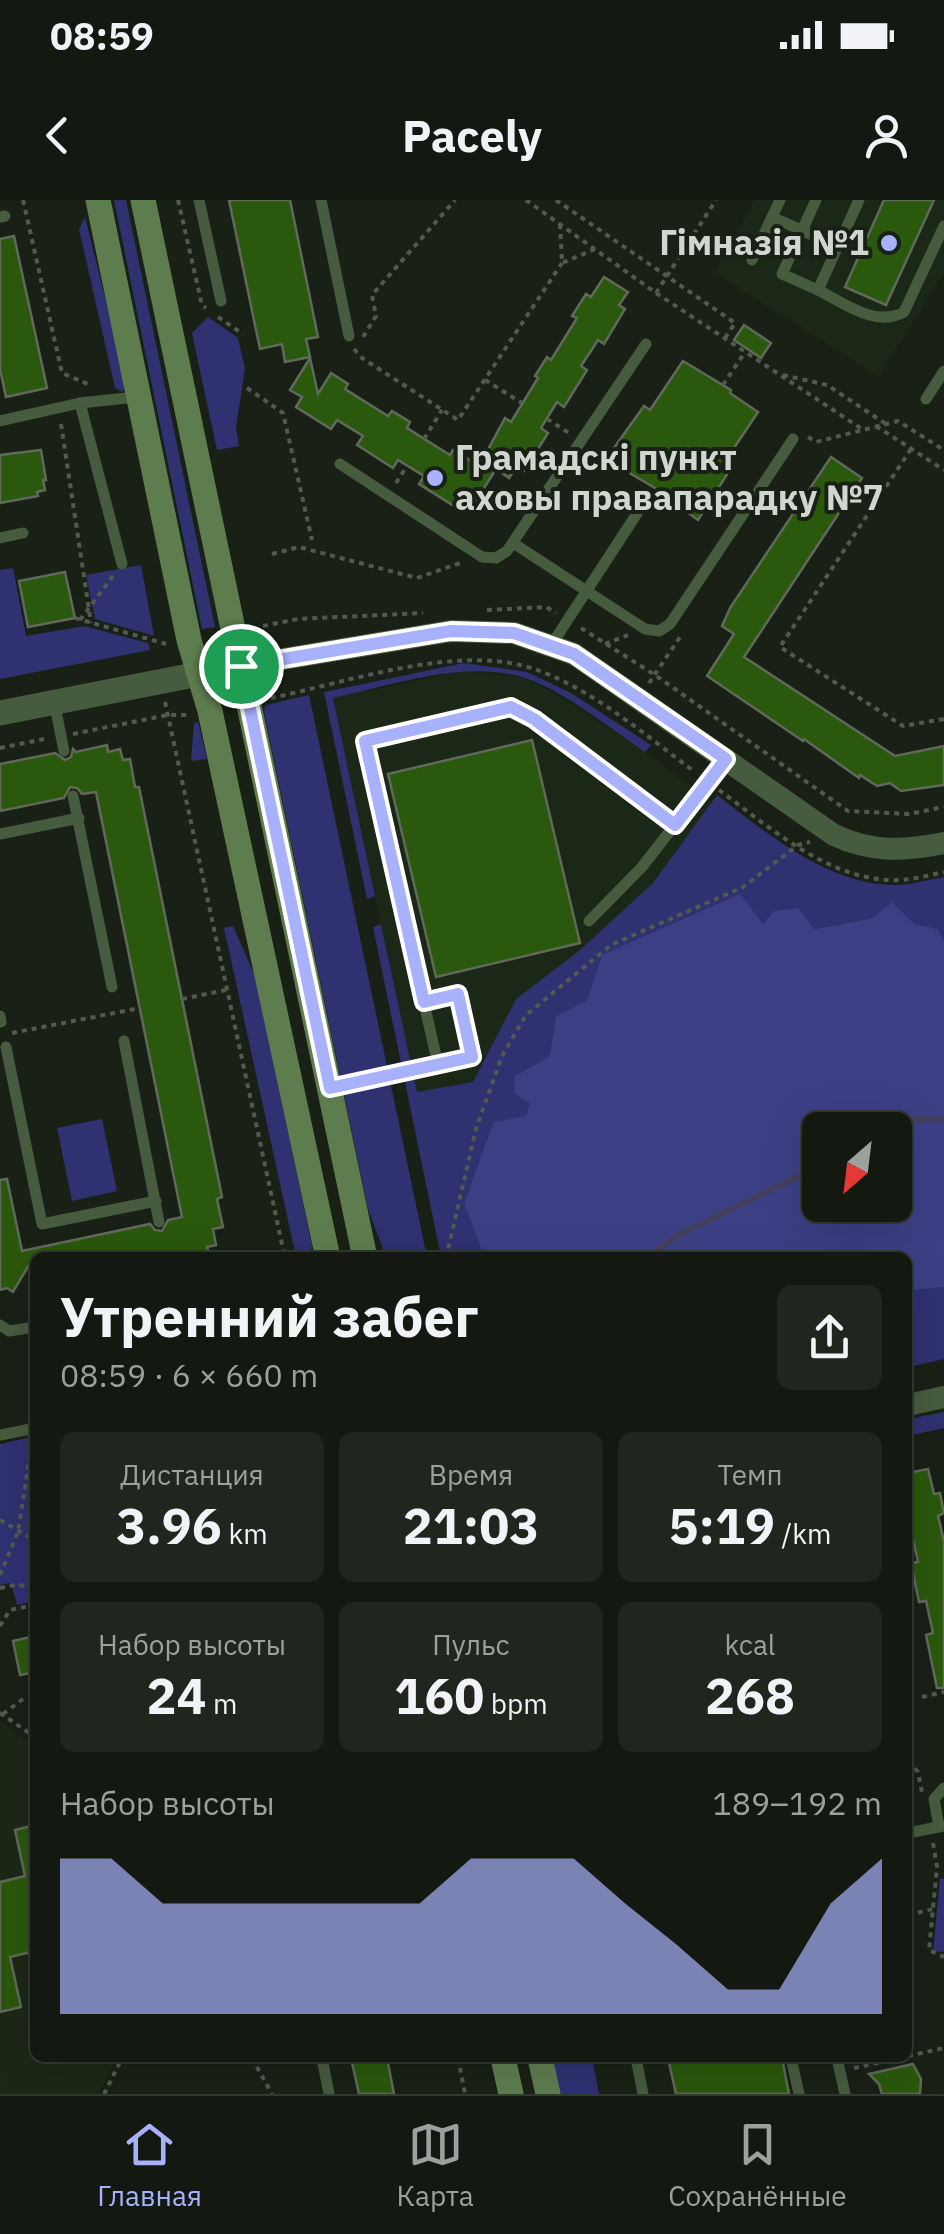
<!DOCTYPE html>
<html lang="ru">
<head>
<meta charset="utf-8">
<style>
  :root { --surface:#131910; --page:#20261e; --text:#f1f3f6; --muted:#9da09f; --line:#323830; --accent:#a7b1fc }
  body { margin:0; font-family:"IBM Plex Sans",sans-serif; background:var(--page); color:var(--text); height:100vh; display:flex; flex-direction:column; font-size:38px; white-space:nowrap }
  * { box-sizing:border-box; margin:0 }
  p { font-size:32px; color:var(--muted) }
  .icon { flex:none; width:55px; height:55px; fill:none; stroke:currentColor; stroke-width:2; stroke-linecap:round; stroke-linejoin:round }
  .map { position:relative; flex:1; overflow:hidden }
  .drawer { position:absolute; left:30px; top:1052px; width:882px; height:810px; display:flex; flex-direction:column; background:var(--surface); border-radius:15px; box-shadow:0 10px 40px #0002,0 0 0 2px var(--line) }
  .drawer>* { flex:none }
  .needle { width:65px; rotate:208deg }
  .controls { position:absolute; left:802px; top:912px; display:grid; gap:20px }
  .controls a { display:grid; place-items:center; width:110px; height:110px; border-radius:15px; background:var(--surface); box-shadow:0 10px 40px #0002,0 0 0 2px var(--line); font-size:50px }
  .pin { position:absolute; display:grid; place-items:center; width:85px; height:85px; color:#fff; margin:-42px; border:5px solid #fff; border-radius:50%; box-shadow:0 2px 10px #0007 }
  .round { display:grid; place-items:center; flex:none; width:105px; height:105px; border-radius:15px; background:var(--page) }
  .summary { display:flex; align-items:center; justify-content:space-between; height:170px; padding:0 30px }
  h1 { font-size:55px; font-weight:700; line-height:75px }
  .stats { display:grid; grid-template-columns:repeat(3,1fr); gap:15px; height:170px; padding:10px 30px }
  .stats div { display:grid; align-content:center; border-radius:15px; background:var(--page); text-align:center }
  .stats b { font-size:50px; font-weight:700 }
  .stats small { font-size:28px; font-weight:400 }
  .stats p { font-size:28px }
  .chart { height:280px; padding:20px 30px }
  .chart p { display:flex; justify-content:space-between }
  .chart svg { width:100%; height:180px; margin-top:10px; fill:var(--accent); opacity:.7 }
  .status { display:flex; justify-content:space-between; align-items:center; height:70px; padding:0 50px; background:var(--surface); direction:ltr }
  .status svg { height:28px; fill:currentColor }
  header { display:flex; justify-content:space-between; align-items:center; height:130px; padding:0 30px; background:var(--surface); font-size:45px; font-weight:700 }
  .dock { display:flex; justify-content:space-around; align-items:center; height:140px; border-top:2px solid var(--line); background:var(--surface); font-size:28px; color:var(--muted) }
  .dock a { display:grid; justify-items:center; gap:5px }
  .dock .on { color:var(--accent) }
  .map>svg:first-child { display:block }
  .built { fill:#1c2817 }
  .green { fill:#2f3171 }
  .forest { fill:#3c3f84; fill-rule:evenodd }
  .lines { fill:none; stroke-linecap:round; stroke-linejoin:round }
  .stream { stroke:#43405e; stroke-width:6 }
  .building { fill:#2a580c; stroke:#60695c; stroke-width:2.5 }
  .path { stroke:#525a50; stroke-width:4; stroke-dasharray:5 5; stroke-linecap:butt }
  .service { stroke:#475b3e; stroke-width:11 }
  .minor { stroke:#475b3e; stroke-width:22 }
  .tertiary { stroke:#475b3e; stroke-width:25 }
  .secondary { stroke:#5d7d4f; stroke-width:25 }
  .route-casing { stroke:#fff; stroke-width:20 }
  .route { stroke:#a7b1fc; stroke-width:12 }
  .poi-dot { fill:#a7b1fc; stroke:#192116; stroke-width:4 }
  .labels { text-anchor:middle; stroke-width:8; stroke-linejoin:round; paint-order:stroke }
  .poi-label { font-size:35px; font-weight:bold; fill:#d1d7cf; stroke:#192116; text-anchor:end }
</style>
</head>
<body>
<div class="status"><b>08:59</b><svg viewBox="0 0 49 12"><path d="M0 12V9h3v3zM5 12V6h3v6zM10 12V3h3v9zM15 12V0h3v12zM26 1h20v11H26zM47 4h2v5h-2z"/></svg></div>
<header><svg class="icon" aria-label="back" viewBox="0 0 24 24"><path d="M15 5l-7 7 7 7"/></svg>Pacely<svg class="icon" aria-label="person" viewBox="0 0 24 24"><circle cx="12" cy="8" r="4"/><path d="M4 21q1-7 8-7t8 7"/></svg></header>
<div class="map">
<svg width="944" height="1894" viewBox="0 0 944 1894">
  <rect width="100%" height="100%" fill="#192116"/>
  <g class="built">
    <path d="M755,0H944V72L879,176L715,73Z"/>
    <path d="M464,471L525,478L569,502L645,552L770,645L516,799L473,882L417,893L333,498Z"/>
    <path d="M0,1521L35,1547V1858H116L99,1894H0Z"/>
  </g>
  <g class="green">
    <path d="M114,0H126L215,427L202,429Z"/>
    <path d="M85,17L127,186L122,192L115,188L79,29Z"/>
    <path d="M208,117L238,138L245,169L236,227L239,246L217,250L192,133Z"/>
    <path d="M141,365L154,436L95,419L86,375Z"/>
    <path d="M13,368L26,436L84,426L148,443L150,450L0,479V370Z"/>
    <path d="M464,463L527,472L571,493L651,545L645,552C611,529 563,490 525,478C464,459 394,485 333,498L375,696L367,699L324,492Z"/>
    <path d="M309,495L427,1057H386L368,1009L264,512L265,505Z"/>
    <path d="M198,522L207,559L191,561L194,523Z"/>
    <path d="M717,595C765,632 826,683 890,685C908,686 926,680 944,677V741L938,729L873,718L813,729L763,724L602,755L587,800L556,816L549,857L526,917L493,922L464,1004L484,1057H441L373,727L381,724L417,892L473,882L516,799L579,751L653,683Z"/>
    <path d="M233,726L255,776L312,1046L309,1057H296L224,728Z"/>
    <path d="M102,919L117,991L72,1001L57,928Z"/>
    <path d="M944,1087V1159L908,1167V1091Z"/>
    <path d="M944,1212V1228L908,1236V1219Z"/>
    <path d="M35,1236V1401L17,1405L11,1383L0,1385V1244Z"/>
    <path d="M940,1678L944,1679V1752L933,1751Z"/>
    <path d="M548,1858H592L599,1894H555Z"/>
  </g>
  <path class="forest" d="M740,694L763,724L775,711L798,708L814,729L873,718L892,702L914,724L938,729L944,741V1087L908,1091V1058L484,1057L464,1004L493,922L526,916L530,904L514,893L515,876L549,857L556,816L587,800L602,755ZM820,930H895V1005H820Z"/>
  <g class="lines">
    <g class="stream">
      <path d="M893,930L916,919H944"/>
      <path d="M648,1058L676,1036L820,966"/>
    </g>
  </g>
  <g class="building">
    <path d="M229,0H290L318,137L306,139L310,157L285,162L282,144L260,149Z"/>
    <path d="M884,0H934L886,105L845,87Z"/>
    <path d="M14,36L47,188L6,197L0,169V39Z"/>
    <path d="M604,77L628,92L619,105L625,109L604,144L598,140L581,166L587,170L564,207L557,202L541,228L548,233L524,271L517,266L509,278L496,269L474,304L459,299L454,306L419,284L424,276L398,260L393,268L357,245L363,236L337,220L331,229L296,207L302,197L290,190L310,158L318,194L331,173L348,184L345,189L388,216L392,211L410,222L407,228L450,255L453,250L479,266L505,218L511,222L538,178L535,176L547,157L551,160L577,118L572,116L586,94L591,97Z"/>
    <path d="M744,125L771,143L761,158L734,140Z"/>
    <path d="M683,161L731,190L730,193L758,212L726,260L733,265L698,320L655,288L606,259L644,206L650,210Z"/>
    <path d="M41,250L46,280H43L45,290L37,292L38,296L0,303V255Z"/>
    <path d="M831,257L862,278L744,457L895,556L944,546V585L901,591L890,583L877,586L860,575L859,578L804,539L803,541L707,476L734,434L722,426L730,408Z"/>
    <path d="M65,372L75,418L28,427L19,381Z"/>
    <path d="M532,540L580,743L436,777L388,574Z"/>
    <path d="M107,545L108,552L120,549L123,560L130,559L135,587H139L222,997L217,999L223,1027L213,1029L216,1045L207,1047L209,1053L186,1058H33L13,1092L7,1088L0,1090V980L7,979L22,1051L150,1024L155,1030L162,1031L168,1020L182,1017L96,592L82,594L77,588L70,587L64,598L0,611V564L55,553L65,560L71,557L73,549L76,552Z"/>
    <path d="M928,1269L934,1294L940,1293L944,1313L938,1316L944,1341V1488H937L926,1435L933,1433L926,1401L919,1402L911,1363L918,1362L911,1330L908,1331V1273Z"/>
    <path d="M35,1436V1472L20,1475L13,1441Z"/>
    <path d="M35,1625V1751L10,1757L21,1807L0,1812V1682L25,1676L15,1630Z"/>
    <path d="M351,1858H387L394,1894H359Z"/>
    <path d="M668,1858H782L789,1894H676Z"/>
    <path d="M913,1864L921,1879L920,1894H882L879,1884L869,1874Z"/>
  </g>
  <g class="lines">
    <g class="path">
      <path d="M23,0L62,173L90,185"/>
      <path d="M178,0L202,105L206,108"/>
      <path d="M526,0L656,93L862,229"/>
      <path d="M556,0L735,123L725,138"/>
      <path d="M560,24L562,63L595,49"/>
      <path d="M656,93L716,0"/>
      <path d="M218,117L243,134"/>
      <path d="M363,137L376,116L372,95L455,0"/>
      <path d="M354,149L362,158L458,220L562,63"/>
      <path d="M783,175L827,185L886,224"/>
      <path d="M485,180L522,203"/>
      <path d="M723,185L745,152"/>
      <path d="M247,188L283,213L312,340"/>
      <path d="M547,219L569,233"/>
      <path d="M61,224L91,423"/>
      <path d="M876,226L944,270"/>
      <path d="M808,237L816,242L898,221L944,250"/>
      <path d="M424,239L442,210"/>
      <path d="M911,249L780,447L903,526L944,519"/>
      <path d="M396,283L407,266"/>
      <path d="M272,354L299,347L417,378L463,362"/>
      <path d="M487,410L546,407L556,413"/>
      <path d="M75,418L166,444"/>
      <path d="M80,420L113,376"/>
      <path d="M263,426L298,419L423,413"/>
      <path d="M581,428L655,475L848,611L909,614L944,607"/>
      <path d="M605,444L628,435"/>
      <path d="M649,483L680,437"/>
      <path d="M271,498C349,482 458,443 534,469C593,489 646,536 695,572"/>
      <path d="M165,502L285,1058"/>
      <path d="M73,534L168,515H187"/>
      <path d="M0,548L49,538"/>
      <path d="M719,590C768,626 826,678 890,680C908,681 926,676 944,672"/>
      <path d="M182,799L226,790"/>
      <path d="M12,833L140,808"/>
      <path d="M446,1058L476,929L502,856L526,815L611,745L743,687L798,645L810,642"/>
      <path d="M0,1320L35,1340"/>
      <path d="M0,1375L18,1332L32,1243"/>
      <path d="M0,1388L19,1384L34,1391L35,1395"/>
      <path d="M0,1426L10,1410L35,1405"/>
      <path d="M922,1497L944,1492"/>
      <path d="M0,1513L35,1537"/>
      <path d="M3,1514L23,1499"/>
      <path d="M908,1561L918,1572L922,1592"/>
      <path d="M933,1643L937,1667L929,1750L944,1757"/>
      <path d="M908,1715L933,1709"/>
      <path d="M908,1856L944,1848"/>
      <path d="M252,1858L272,1894"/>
      <path d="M458,1858L465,1894"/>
      <path d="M854,1868L901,1858"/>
      <path d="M104,1894L122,1858"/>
    </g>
    <g class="service">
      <path d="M199,0L221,101"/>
      <path d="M321,0L349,136"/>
      <path d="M816,0L782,74L818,90"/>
      <path d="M859,0L818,90C844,103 876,128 904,112L944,26"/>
      <path d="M0,17L5,16"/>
      <path d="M772,17L837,46"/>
      <path d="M752,60L780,0"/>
      <path d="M926,199L944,171"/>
      <path d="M80,203L122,364"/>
      <path d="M0,221L80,203L136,197"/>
      <path d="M340,264L482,357L496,358L507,351L646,144"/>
      <path d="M0,338L23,333"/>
      <path d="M513,343L645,429L659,431L670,424L793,239"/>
      <path d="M552,444L649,295"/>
      <path d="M54,501L64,551"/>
      <path d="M73,596L112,787"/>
      <path d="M0,634L79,618"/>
      <path d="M589,721L642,667L726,559"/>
      <path d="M424,801L458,794L472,857L438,865"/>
      <path d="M0,816L1,822"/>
      <path d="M124,841L159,1022"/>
      <path d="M6,847L42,1024L156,1001"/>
      <path d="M330,888L438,865L365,541L511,507L534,519L675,625"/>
      <path d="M0,1125L9,1131L35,1127"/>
      <path d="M0,1235L35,1228"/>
      <path d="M908,1491V1492"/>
      <path d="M34,1492H35"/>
      <path d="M939,1627L934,1599L944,1588"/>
      <path d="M908,1633L943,1626"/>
      <path d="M322,1858L329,1894"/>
      <path d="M636,1858L643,1894"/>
      <path d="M791,1858L799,1894"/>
      <path d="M837,1858L845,1894"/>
    </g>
    <g class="minor">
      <path d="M241,466L451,431L514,433L574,454L834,635C873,653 903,651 944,643"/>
      <path d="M908,1205L944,1197"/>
    </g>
    <path class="tertiary" d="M0,513L199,474"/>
    <g class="secondary">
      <path d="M98,0L189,440L210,511L328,1058"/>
      <path d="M143,0L365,1058"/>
      <path d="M503,1858L511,1894"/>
      <path d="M540,1858L548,1894"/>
    </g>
  </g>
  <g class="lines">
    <defs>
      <path id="route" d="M451,431L514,433L574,454L726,559L675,625L534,519L511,507L365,541L424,802L458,794L472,857L330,888L241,466Z"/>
    </defs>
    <use href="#route" class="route-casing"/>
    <use href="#route" class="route"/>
  </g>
  <g class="poi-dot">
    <circle cx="889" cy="43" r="10"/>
    <circle cx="435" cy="278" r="10"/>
  </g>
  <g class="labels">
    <g class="poi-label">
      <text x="869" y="55">Гімназія №1</text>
      <text x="455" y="270" text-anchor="start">Грамадскі пункт<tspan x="455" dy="40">аховы правапарадку №7</tspan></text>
    </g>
  </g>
</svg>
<div class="controls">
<a><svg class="needle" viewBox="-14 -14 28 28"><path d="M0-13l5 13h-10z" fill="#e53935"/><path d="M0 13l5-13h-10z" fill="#9da09f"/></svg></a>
</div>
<div class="pin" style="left:241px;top:466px;background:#1e9e55"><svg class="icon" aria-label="arrive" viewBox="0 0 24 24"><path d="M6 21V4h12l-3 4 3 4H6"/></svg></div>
<section class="drawer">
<div class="summary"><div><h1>Утренний забег</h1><p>08:59 · 6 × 660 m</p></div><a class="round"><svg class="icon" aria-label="share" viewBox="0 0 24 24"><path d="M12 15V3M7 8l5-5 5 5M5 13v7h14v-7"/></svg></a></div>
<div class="stats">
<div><p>Дистанция</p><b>3.96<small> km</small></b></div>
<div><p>Время</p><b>21:03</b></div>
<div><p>Темп</p><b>5:19<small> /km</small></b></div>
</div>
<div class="stats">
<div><p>Набор высоты</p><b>24<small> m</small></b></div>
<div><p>Пульс</p><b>160<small> bpm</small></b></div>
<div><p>kcal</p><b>268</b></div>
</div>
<div class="chart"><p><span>Набор высоты</span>189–192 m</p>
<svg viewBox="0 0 160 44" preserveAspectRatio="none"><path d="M0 44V6L10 6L20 17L30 17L40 17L50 17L60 17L70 17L80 6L90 6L100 6L110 17L120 27L130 38L140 38L150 17L160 6V44z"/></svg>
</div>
</section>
</div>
<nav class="dock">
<a class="on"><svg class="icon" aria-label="home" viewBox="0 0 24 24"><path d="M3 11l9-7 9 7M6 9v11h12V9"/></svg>Главная</a>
<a><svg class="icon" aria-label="map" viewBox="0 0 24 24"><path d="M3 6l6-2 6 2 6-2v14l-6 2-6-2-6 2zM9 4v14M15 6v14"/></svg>Карта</a>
<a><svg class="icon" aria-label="saved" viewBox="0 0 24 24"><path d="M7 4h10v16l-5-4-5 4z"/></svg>Сохранённые</a>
</nav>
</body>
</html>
